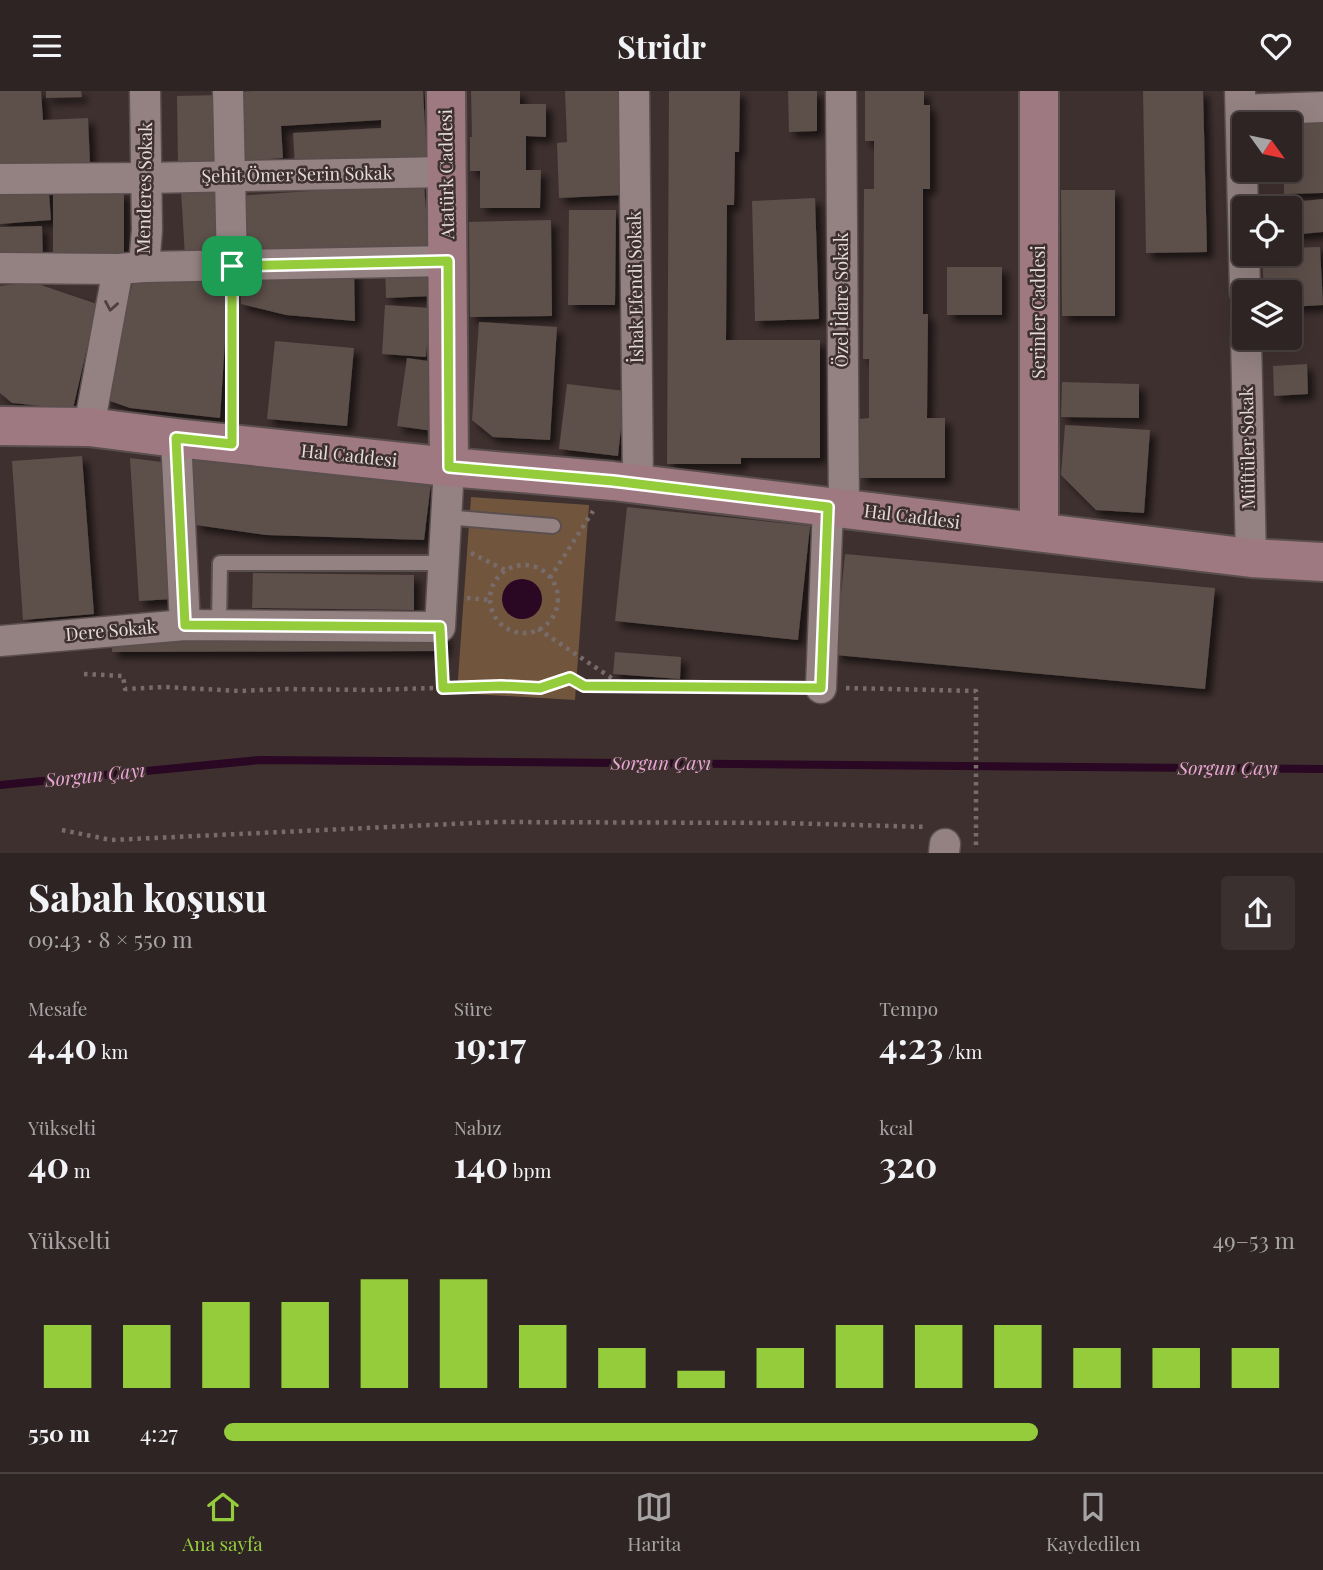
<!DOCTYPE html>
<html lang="tr">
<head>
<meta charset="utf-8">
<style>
  :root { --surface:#2e2423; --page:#3a3030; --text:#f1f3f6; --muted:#a7a4a6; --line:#494141; --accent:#94cc3c }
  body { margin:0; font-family:"Playfair Display",serif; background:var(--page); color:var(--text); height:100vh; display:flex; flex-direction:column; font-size:26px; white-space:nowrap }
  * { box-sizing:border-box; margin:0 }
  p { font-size:23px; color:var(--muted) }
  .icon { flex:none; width:38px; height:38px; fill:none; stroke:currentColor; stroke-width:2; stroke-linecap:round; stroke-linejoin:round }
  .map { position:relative; height:762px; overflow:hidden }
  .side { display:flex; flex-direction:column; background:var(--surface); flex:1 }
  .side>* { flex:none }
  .needle { width:46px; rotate:123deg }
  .buttons { position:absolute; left:1232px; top:21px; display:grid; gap:14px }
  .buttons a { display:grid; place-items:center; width:70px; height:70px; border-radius:7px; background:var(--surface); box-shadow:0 7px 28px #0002,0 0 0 2px var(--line); font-size:35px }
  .pin { position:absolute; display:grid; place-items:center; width:60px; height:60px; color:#fff; margin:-30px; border-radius:14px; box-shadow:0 4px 10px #0006 }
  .round { display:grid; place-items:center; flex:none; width:74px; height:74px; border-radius:7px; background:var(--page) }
  .head { display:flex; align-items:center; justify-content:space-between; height:119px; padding:0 28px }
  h1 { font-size:38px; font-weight:700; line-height:52px }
  .stats { display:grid; grid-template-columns:repeat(3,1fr); gap:10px; height:119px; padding:7px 28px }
  .stats div { display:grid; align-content:center }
  .stats b { font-size:35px; font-weight:700 }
  .stats small { font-size:19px; font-weight:400 }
  .stats p { font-size:19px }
  .chart { height:196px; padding:14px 28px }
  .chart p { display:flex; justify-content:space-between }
  .chart svg { width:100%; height:126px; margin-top:7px; stroke:var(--accent); stroke-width:6 }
  ul { padding:0 28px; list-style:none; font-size:23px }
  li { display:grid; grid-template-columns:112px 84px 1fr; align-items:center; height:52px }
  li i { height:18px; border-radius:9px; background:var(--accent) }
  header { display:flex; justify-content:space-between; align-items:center; height:91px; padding:0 28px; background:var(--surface); font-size:32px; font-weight:700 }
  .menu { display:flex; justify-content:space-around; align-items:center; height:98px; border-top:2px solid var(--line); background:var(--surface); font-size:19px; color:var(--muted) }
  .menu a { display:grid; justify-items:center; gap:4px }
  .menu .active { color:var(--accent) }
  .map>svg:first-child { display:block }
  .green { fill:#71563d }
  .water { fill:#2a0722 }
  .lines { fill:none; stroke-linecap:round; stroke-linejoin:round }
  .stream { stroke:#2a0722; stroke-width:8 }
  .building { fill:#5d4f4a; filter:url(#shadow) }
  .lane-casing { stroke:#5a4e4e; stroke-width:18 }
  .street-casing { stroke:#5a4e4e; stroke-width:33 }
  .secondary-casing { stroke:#5a4e4e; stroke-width:42 }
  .path { stroke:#786c6b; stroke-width:4.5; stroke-dasharray:3.5 5; stroke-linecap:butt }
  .lane { stroke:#938281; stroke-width:14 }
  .street { stroke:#938281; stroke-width:30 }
  .secondary { stroke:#9f7981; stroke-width:38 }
  .oneway { stroke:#4f403f }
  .route-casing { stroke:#fff; stroke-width:14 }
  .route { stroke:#94cc3c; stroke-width:9 }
  .labels { text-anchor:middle; stroke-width:5; stroke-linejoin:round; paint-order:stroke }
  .street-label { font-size:18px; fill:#e4dada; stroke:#3e302f }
  .water-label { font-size:19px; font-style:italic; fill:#eaa6d5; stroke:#3e302f }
</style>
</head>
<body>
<header><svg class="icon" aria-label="menu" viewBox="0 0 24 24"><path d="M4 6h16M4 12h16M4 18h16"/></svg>Stridr<svg class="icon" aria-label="heart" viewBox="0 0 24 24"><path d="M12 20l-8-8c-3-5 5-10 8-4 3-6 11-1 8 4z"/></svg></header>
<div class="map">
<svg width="1323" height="762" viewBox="0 0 1323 762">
  <defs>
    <filter id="shadow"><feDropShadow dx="6" dy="6" stdDeviation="3.5" flood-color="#0009"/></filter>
  </defs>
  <rect width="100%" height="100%" fill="#3e302f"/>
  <path class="green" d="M471,406L589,414L575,609L457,602Z"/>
  <circle class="water" cx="522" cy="508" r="20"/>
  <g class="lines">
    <path class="stream" d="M0,694L260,669L1323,678"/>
  </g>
  <g class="building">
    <path d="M0,0H41L43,29L88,27L90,72L0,77Z"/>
    <path d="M46,0H81L82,6L46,7Z"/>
    <path d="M252,0H423L427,69L295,76L293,42L381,37V29L281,35L283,67L239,70L235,1Z"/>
    <path d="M471,0H520V13H546V46L526,45V79H541L540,117H480V80H470V46H472Z"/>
    <path d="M565,0H619L623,104L559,107L557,52L567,51Z"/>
    <path d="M669,0H740L739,61H735L734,114H727L726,249H820V367H741V373H667Z"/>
    <path d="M788,0H817V40L789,41Z"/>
    <path d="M865,0H924V14H930V98H923V223H928L927,327H945V387H860V328L869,327V268H863L864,98H874V50H865Z"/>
    <path d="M1143,0H1203L1207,161L1146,162Z"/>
    <path d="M220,4V76H178L177,5Z"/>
    <path d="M1323,21V102L1284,103V79H1290V33H1282V22Z"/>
    <path d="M48,88L51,129L0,133V91Z"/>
    <path d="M424,92L429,162H241L238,105Z"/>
    <path d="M222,98L225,163L185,165L181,100Z"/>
    <path d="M1061,99H1115V225H1062Z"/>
    <rect x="53" y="101" width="71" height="68"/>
    <path d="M815,107L819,228L755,230L752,110Z"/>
    <path d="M1323,108V141L1290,144V117H1273V113Z"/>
    <path d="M569,119H616L615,214H568Z"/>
    <path d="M551,129L552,225L470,226L469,131Z"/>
    <path d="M42,135L43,169L0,170V136Z"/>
    <path d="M1320,156L1323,214L1290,216V201H1264L1262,163H1290V157Z"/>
    <path d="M433,174L434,205L386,207L385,176Z"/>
    <rect x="947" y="176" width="55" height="48"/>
    <path d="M354,177L355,230L286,224L241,213L240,182Z"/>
    <path d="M134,187L229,189L220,327L130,317L104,308Z"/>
    <path d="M32,191L97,213L73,318L12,312L0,302V195Z"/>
    <path d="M385,214L430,217L426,266L382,263Z"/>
    <path d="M479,231L557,236L550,349L493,346L472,329Z"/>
    <path d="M275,250L354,257L347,335L267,328Z"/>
    <path d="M407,267L442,272L433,340L397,335Z"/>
    <path d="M1307,273L1308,303L1274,305L1273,275Z"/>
    <path d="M1062,291L1139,293V327L1061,326Z"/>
    <path d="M567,293L625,300L618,365L559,358Z"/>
    <path d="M1065,334L1150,339L1144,422L1096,419L1061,384Z"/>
    <path d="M82,365L94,523L23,529L12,370Z"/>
    <path d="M130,367L162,371L173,508L139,510Z"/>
    <path d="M188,369L264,372L431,392L424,449L266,444L196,434Z"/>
    <path d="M627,416L810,435L798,549L615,530Z"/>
    <path d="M845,463L1215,497L1205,598L835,564Z"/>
    <path d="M253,482L414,484V519L252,517Z"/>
    <path d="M445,542V560L112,561V543Z"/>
    <path d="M615,561L681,566L680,588L613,583Z"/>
  </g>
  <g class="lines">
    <defs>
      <g id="lane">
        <path d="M445,426L553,435"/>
        <path d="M219,534L220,472H443"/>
      </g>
      <g id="street">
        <path d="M228,0L232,175"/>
        <path d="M634,0L638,393"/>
        <path d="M841,0L844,418"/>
        <path d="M1240,0L1245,201"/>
        <path d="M1241,19L1323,16"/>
        <path d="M0,88L146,87L447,81"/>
        <path d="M144,176L448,170"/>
        <path d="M0,177L118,178"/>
        <path d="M1246,247L1251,467"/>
        <path d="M89,336L118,178L144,176L147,139L145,0"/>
        <path d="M176,347L185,534"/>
        <path d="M0,550L185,534L440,536L449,376"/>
        <path d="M821,597L828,416"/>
        <path d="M944,762L945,753"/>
      </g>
      <g id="secondary">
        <path d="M446,0L449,376"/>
        <path d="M0,335L89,336L176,347L449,376L613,390L1251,467L1323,471"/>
        <path d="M1039,441V0"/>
      </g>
    </defs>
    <use href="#lane" class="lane-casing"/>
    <use href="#street" class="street-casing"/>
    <use href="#secondary" class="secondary-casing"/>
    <g class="path">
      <path d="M232,321V200"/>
      <path d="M471,462L505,479"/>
      <circle cx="524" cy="508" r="34"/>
      <path d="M550,487L593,420"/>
      <path d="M467,507L490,509"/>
      <path d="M538,538L622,594"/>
      <path d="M441,561L444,597"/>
      <path d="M84,583L123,585L125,598L164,596L240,600L284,598L370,599L501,595L539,598L571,587L584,595L795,597"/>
      <path d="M846,597L976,600V755L972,754"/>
      <path d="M62,739L111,749L494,731L786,732L927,736"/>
    </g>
    <use href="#lane" class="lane"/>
    <use href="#street" class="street"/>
    <use href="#secondary" class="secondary"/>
  </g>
  <defs><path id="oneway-chevron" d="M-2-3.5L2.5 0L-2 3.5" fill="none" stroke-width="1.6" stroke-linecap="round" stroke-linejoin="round" transform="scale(1.75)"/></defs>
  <use class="oneway" href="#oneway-chevron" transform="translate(111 215) rotate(100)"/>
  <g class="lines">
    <defs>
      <path id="route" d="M448,170L449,376L613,390L828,416L821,597L584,595L570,587L540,597L501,595L443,597L440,536L185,534L176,347L232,353V175Z"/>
    </defs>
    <use href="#route" class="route-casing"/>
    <use href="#route" class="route"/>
  </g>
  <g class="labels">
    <g class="street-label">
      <text transform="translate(447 83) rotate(-91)" y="6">Atatürk Caddesi</text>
      <text transform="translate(297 84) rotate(-1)" y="6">Şehit Ömer Serin Sokak</text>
      <text transform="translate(145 97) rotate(-89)" y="6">Menderes Sokak</text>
      <text transform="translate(636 196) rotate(-91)" y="6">İshak Efendi Sokak</text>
      <text transform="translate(842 209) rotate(-90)" y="6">Özel İdare Sokak</text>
      <text transform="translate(1039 221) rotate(-90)" y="6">Serinler Caddesi</text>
      <text transform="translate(1248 357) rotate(-91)" y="6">Müftüler Sokak</text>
      <text transform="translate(349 365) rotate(6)" y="6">Hal Caddesi</text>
      <text transform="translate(912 426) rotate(7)" y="6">Hal Caddesi</text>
      <text transform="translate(111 540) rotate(-5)" y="6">Dere Sokak</text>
    </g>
    <g class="water-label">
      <text x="661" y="679">Sorgun Çayı</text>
      <text x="1228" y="684">Sorgun Çayı</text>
      <text transform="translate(95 684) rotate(-6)" y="7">Sorgun Çayı</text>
    </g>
  </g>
</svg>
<div class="buttons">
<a><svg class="needle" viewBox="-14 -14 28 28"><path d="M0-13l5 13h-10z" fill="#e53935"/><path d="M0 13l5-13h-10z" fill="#a7a4a6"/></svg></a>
<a><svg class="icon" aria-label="locate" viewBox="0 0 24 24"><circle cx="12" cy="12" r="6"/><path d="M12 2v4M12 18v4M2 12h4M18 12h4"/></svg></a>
<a><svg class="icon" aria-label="layers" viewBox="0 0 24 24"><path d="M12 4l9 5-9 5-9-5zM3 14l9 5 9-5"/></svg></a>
</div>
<div class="pin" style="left:232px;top:175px;background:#1e9e55"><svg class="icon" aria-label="arrive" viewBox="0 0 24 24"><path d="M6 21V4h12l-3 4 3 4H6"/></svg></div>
</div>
<section class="side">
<div class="head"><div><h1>Sabah koşusu</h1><p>09:43 · 8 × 550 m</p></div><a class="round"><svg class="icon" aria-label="share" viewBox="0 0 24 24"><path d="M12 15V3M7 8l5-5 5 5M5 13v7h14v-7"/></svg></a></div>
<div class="stats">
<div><p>Mesafe</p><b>4.40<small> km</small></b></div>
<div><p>Süre</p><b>19:17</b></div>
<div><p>Tempo</p><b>4:23<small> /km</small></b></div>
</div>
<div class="stats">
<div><p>Yükselti</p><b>40<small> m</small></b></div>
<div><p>Nabız</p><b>140<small> bpm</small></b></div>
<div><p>kcal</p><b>320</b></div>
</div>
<div class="chart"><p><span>Yükselti</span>49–53 m</p>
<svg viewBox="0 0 160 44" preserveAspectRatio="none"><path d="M5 44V22M15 44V22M25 44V14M35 44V14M45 44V6M55 44V6M65 44V22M75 44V30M85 44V38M95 44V30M105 44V22M115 44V22M125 44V22M135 44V30M145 44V30M155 44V30"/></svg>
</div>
<ul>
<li><b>550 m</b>4:27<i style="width:76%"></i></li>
</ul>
</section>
<nav class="menu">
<a class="active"><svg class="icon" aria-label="home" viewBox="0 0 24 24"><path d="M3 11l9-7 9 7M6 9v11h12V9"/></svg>Ana sayfa</a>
<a><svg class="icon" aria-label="map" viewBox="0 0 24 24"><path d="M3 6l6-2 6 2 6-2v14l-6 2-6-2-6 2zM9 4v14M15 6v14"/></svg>Harita</a>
<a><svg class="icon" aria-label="saved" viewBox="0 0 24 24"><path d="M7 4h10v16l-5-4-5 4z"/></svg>Kaydedilen</a>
</nav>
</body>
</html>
